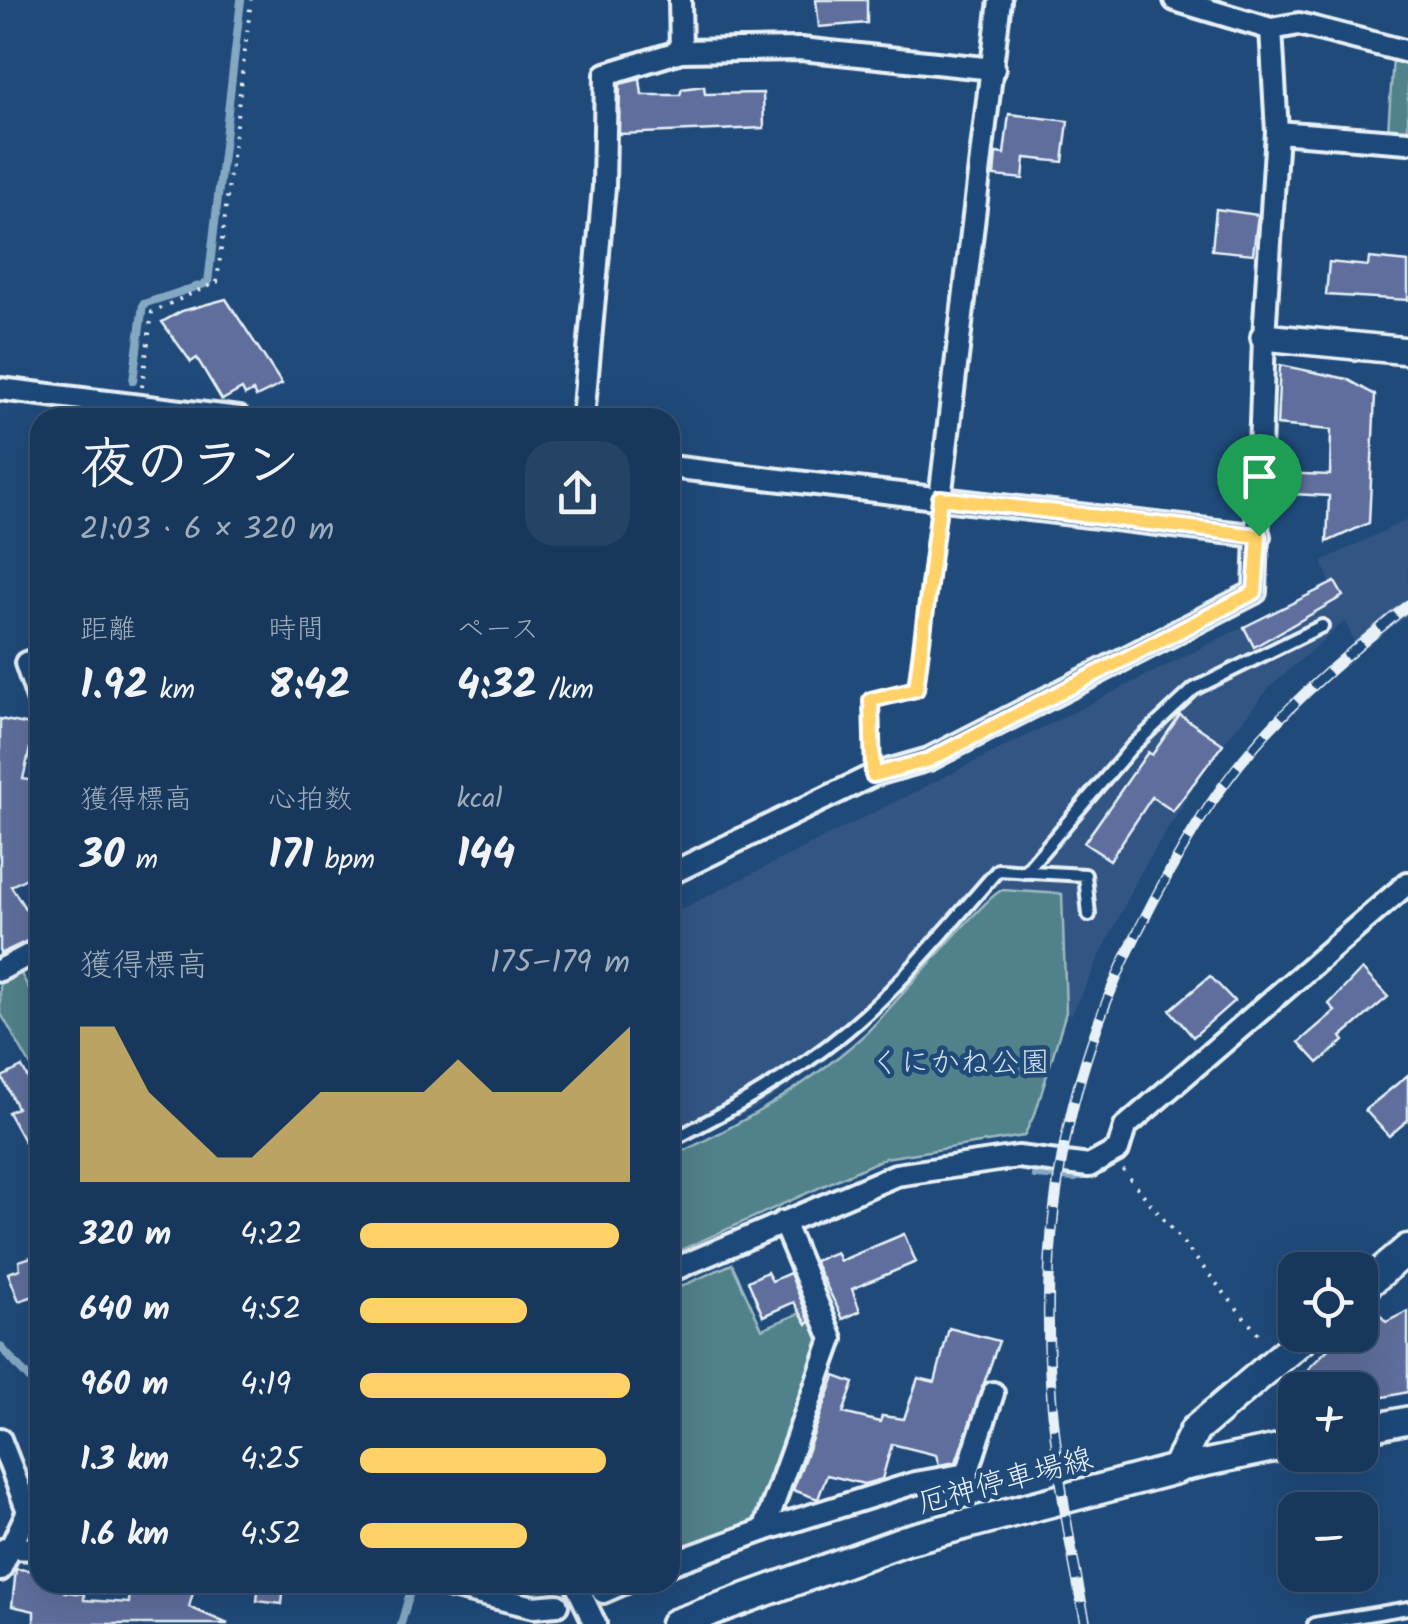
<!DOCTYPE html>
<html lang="ja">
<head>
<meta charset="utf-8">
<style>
  :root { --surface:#17385c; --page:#244365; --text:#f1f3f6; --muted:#9eacbb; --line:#365272; --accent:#ffd166 }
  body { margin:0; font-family:Kalam,"Klee One",sans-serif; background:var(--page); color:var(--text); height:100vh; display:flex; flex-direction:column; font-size:38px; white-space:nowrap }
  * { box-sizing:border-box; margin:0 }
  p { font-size:32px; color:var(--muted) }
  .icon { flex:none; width:55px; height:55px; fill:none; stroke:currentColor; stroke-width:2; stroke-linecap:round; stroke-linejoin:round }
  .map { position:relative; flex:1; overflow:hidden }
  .drawer { position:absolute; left:30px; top:408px; width:650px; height:1185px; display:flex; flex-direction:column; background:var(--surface); border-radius:30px; box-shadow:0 10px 40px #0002,0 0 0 2px var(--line) }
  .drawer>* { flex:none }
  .buttons { position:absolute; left:1278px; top:1252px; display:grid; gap:20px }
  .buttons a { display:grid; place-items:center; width:100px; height:100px; border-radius:20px; background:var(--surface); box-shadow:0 10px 40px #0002,0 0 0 2px var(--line); font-size:50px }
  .pin { position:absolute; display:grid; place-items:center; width:85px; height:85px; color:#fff; margin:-102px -42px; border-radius:50% 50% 50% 0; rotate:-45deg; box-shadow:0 0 10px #0007 }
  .pin .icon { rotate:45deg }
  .round { display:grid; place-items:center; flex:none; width:105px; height:105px; border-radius:30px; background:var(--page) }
  .summary { display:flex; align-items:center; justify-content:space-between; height:170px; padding:0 50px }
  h1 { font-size:55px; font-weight:800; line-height:75px }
  .metrics { display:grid; grid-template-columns:repeat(3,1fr); gap:15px; height:170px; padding:10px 50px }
  .metrics div { display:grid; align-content:center }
  .metrics b { font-size:42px; font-weight:800 }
  .metrics small { font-size:28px; font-weight:400 }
  .metrics p { font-size:28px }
  .chart { height:280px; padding:20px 50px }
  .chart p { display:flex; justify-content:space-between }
  .chart svg { width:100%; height:180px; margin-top:10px; fill:var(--accent); opacity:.7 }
  ul { padding:0 50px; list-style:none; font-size:32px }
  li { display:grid; grid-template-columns:160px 120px 1fr; align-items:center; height:75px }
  li i { height:25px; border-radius:12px; background:var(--accent) }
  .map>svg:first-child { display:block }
  .built { fill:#325584 }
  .green { fill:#51818a; stroke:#9cb9c1; stroke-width:2.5 }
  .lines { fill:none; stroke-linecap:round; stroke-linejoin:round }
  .stream { stroke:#84a8c2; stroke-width:8 }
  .building { fill:#5e6e9c; stroke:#e8f1f8; stroke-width:2.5 }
  .service-casing { stroke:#e8f1f8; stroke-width:18 }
  .minor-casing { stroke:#e8f1f8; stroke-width:28 }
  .tertiary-casing { stroke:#e8f1f8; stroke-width:32 }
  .secondary-casing { stroke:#e8f1f8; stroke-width:35 }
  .path { stroke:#e8f1f8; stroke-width:4; stroke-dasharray:2.5 8; stroke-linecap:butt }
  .service { stroke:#1f4a7a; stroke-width:10 }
  .minor { stroke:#1f4a7a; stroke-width:20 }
  .tertiary { stroke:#1f4a7a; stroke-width:25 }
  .secondary { stroke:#1f4a7a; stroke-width:28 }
  .rail-casing { stroke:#e8f1f8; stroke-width:11 }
  .rail { stroke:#1f4a7a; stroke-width:8; stroke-dasharray:22; stroke-linecap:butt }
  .route-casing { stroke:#fff; stroke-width:20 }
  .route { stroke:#ffd166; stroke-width:12 }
  .labels { text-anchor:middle; stroke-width:9; stroke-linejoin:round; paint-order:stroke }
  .park-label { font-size:30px; fill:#d1e0e8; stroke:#1f4a7a }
  .street-label { font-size:30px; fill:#e8f1f8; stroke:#1f4a7a }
</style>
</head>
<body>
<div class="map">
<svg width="1408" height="1624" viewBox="0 0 1408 1624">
  <rect width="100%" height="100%" fill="#1f4a7a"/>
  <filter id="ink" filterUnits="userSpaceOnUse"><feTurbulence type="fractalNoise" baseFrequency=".01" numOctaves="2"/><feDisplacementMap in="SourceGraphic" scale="20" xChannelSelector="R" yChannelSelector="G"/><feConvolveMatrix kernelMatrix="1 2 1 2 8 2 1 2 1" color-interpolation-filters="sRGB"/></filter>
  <g filter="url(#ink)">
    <path class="built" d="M1408,519V615L1359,653L1345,621L1270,687L1214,755L1140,874L1071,1016L1066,1012L1062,894L991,888L899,997L820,1065L756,1108L670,1151V915L1330,583L1322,561Z"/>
    <g class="green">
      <path d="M1393,58L1408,59V132L1388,131Z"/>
      <path d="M1002,890L1062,894L1066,1012L1036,1111L1024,1136L885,1158L670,1255V1157C739,1126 808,1086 865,1034C890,1011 986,895 1002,890Z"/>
      <path d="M19,970L40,1009V1082L0,1012V978Z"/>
      <path d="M732,1264L762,1329L810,1309L820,1327V1340L751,1525L670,1553V1291Z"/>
    </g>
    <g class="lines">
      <g class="stream">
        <path d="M133,381L143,304L208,283L241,0"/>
        <path d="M1035,1175L1075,1178L1101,1171"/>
        <path d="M0,1346L40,1391"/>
        <path d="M401,1624L413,1582"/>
      </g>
    </g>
    <g class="building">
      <path d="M816,0H867V23L819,27Z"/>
      <path d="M640,79L642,95H680L682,89L704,86L705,94L763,93L764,128L619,134L620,84Z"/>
      <path d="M1009,114L1068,121L1063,162L1025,158L1023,179L994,176L996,153L1004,154Z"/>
      <path d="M1216,209L1258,215L1253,254L1212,250Z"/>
      <path d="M1369,258L1408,262V300L1326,295L1329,262L1368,266Z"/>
      <path d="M226,299L282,384L256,397L253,391L245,395L242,389L222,400L197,358L191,362L162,322L182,311Z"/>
      <path d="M1280,365L1347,379L1375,395L1369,523L1327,542L1329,496L1274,493L1276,473L1330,475L1331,430L1277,425Z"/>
      <path d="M1335,582L1343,596L1254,647L1244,627Z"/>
      <path d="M1180,715L1223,744L1173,811L1152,797L1110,860L1084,843L1148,752L1152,755Z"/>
      <path d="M0,719L35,726L23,779L40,782V871L11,886L31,918L40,913V935L0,954Z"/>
      <path d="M1362,969L1388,997L1341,1037L1344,1041L1318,1063L1299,1042L1335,1011L1329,1004Z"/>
      <path d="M1210,976L1234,1001L1193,1037L1170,1010Z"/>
      <path d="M22,1067L40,1102V1136L24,1141L8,1112L17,1108L2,1077Z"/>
      <path d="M1408,1075V1120L1389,1136L1365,1110Z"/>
      <path d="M904,1234L916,1262L852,1289L860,1311L843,1319L814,1261L836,1252L840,1261Z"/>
      <path d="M40,1254V1294L19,1301L8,1273L20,1269L19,1261Z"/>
      <path d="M767,1272L772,1281L790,1273L810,1322L807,1324L794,1302L763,1316L748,1281Z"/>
      <path d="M1360,1308L1373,1320L1380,1315L1386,1322L1408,1311V1392L1360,1402V1390H1327L1308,1369L1342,1335H1360Z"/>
      <path d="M949,1328L999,1341L956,1462L939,1465L936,1455L892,1444L882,1479L864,1484L827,1475L818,1499L793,1490L835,1376L854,1383L843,1413L880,1422L882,1416L904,1419L918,1378L935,1382Z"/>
      <path d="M16,1569L40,1571V1582H66L65,1592L84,1594V1600L129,1603L130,1582H196L189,1607L228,1624H34V1611L12,1606Z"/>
      <path d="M259,1582H284L282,1604L257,1601Z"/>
    </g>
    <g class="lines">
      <defs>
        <g id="service">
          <path d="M1025,872L1132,747L1194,689L1322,626"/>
          <path d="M670,1141C745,1103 819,1061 880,1001C922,960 959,914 998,870L1085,875L1089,915"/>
          <path d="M1314,1624L1408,1608"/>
        </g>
        <g id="minor">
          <path d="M1175,0L1271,29L1299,24L1408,52"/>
          <path d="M681,51L801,49L994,69"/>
          <path d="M1277,132L1408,142"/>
          <path d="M0,389L239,418"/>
          <path d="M583,418L604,187L606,74L681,51L680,0"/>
          <path d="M670,467L1259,536"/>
          <path d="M940,499L1000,0"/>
          <path d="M40,658L26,663L40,704"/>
          <path d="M670,874L873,775L929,759L1255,592L1264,337L1277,132L1271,29"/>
          <path d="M0,970L40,949"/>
          <path d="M670,1271L896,1175L1018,1157L1089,1166L1118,1150L1125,1127L1408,883"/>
          <path d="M0,1439L28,1511L0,1570"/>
          <path d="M764,1530L915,1483L967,1474L993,1393"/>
          <path d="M0,1552L7,1548L40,1549"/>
          <path d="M670,1564L764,1530L832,1339L783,1222"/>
          <path d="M431,1582L534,1607L557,1605"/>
          <path d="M575,1582L595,1624"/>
          <path d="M603,1592L626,1582"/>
        </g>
        <g id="tertiary">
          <path d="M1264,337L1408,351"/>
          <path d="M1360,1430L1408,1420"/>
          <path d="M1176,1469L1295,1444"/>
        </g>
        <g id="secondary">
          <path d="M1360,1290L1408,1249"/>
          <path d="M675,1624L906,1540L1176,1469L1195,1430L1307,1335"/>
        </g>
      </defs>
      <use href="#service" class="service-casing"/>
      <use href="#minor" class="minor-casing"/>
      <use href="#tertiary" class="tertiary-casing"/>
      <use href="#secondary" class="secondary-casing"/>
      <g class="path">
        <path d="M142,387L152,312L217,282L251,0"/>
        <path d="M872,751L871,700L916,689L937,522"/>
        <path d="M1123,1170L1263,1340"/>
      </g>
      <use href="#service" class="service"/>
      <use href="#minor" class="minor"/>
      <use href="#tertiary" class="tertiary"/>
      <use href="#secondary" class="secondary"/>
      <defs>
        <path id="rail" d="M1086,1624C1031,1363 1023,1144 1153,902C1181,850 1213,794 1252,749C1298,695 1353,650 1408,605"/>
      </defs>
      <use href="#rail" class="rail-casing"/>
      <use href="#rail" class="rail"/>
    </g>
  </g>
  <g class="lines" filter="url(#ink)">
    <defs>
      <path id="route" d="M940,498L1259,536L1255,592L929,760L873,775L871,700L916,689Z"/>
    </defs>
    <use href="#route" class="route-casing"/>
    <use href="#route" class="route"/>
  </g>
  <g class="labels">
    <g class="park-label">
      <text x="960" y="1072">くにかね公園</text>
    </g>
    <g class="street-label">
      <text transform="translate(1005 1480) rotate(-15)" y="10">厄神停車場線</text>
    </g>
  </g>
</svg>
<div class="buttons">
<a><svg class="icon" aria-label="locate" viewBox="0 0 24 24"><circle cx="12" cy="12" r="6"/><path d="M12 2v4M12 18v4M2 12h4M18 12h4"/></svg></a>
<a>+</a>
<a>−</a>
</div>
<div class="pin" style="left:1259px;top:536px;background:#1e9e55"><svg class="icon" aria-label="arrive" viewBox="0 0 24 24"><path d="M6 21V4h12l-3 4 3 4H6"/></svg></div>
<section class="drawer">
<div class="summary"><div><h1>夜のラン</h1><p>21:03 · 6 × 320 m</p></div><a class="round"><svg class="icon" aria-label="share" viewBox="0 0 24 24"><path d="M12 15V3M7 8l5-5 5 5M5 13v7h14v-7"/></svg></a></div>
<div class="metrics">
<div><p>距離</p><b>1.92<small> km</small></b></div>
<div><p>時間</p><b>8:42</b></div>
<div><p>ペース</p><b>4:32<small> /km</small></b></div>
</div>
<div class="metrics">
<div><p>獲得標高</p><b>30<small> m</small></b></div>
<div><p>心拍数</p><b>171<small> bpm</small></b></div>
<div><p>kcal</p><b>144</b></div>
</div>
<div class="chart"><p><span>獲得標高</span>175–179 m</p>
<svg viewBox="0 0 160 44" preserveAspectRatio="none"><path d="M0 44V6L10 6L20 22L30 30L40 38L50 38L60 30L70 22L80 22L90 22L100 22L110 14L120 22L130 22L140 22L150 14L160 6V44z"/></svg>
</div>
<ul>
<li><b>320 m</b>4:22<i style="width:96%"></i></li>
<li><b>640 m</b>4:52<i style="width:62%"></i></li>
<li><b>960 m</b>4:19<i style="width:100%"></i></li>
<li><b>1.3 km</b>4:25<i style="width:91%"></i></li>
<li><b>1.6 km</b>4:52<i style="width:62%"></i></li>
</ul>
</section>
</div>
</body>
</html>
